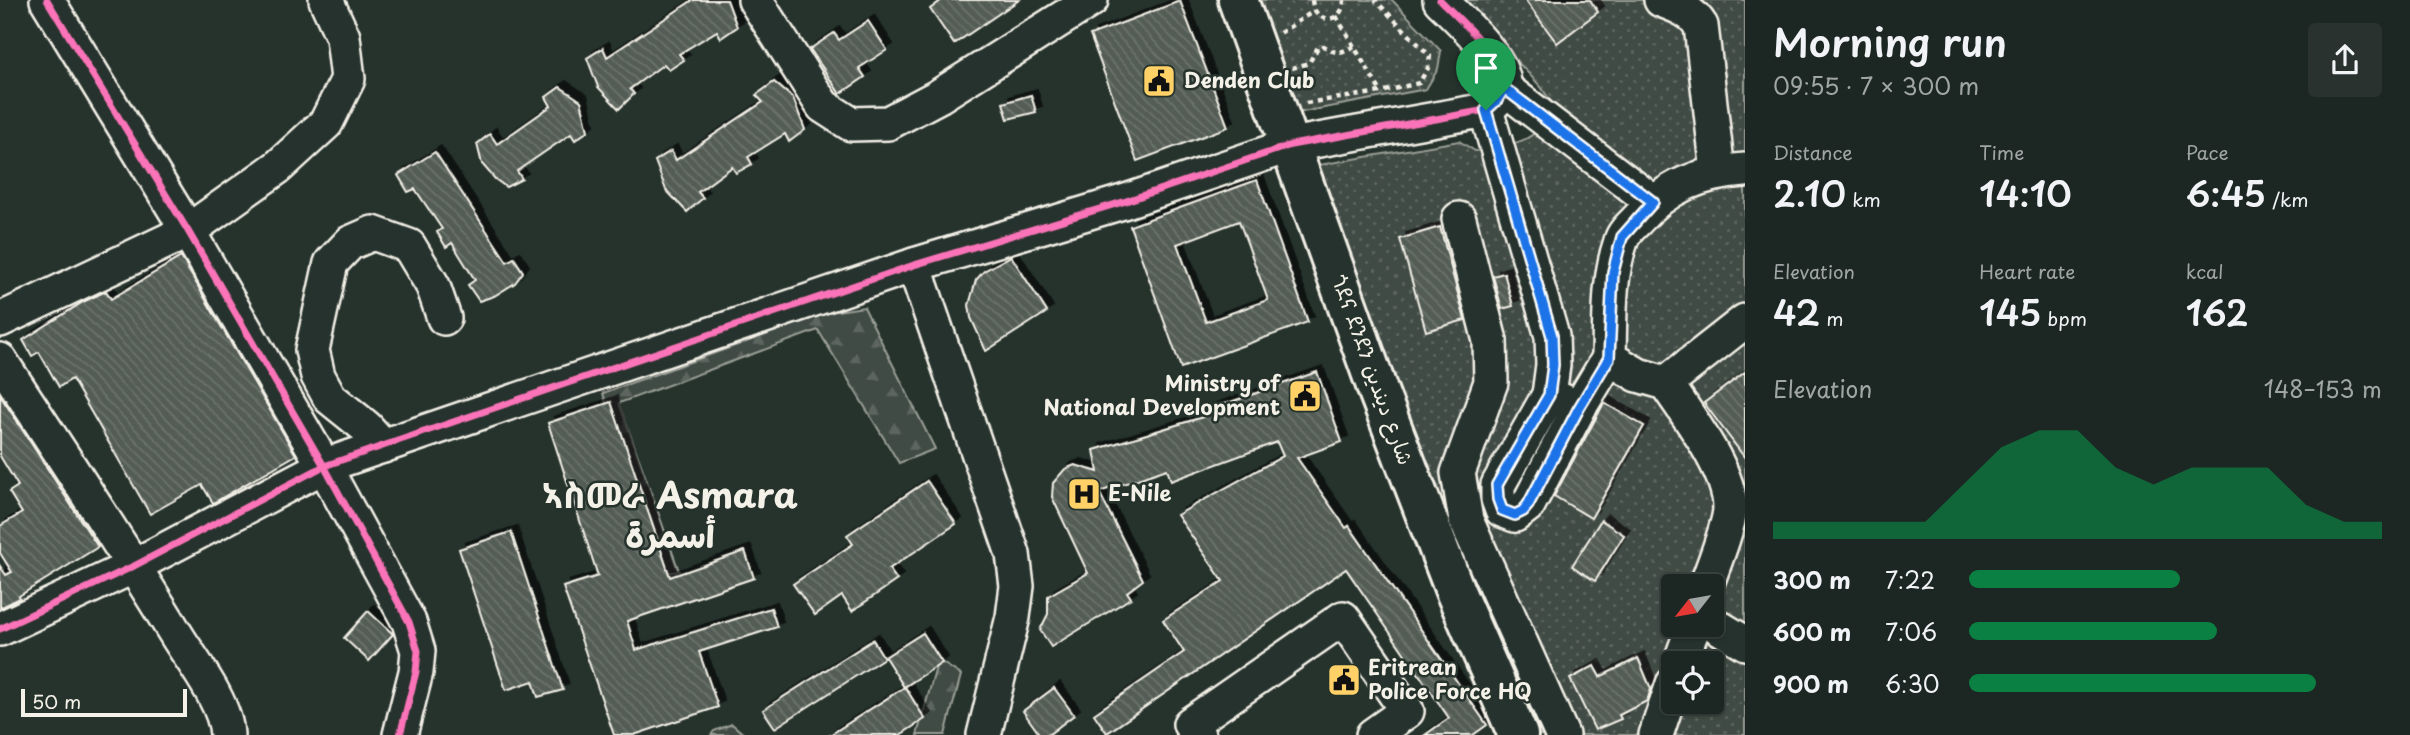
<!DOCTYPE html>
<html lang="en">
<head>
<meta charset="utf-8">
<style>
  :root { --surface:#1c2622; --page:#29322f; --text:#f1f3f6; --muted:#a0a5a5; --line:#3a4340; --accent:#0b8043 }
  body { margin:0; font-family:"Playpen Sans","Playpen Sans Arabic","Noto Sans Ethiopic",sans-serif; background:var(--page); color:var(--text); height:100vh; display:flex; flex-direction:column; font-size:26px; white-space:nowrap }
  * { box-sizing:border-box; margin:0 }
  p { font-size:23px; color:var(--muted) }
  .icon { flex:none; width:38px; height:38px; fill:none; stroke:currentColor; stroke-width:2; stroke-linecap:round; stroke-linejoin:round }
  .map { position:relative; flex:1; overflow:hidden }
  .sheet { display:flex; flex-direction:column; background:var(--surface); width:665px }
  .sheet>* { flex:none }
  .needle { width:46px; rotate:239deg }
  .tools { position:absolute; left:1661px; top:574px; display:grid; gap:14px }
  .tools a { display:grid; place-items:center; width:63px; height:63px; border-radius:7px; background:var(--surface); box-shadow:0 2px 5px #0004,0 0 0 2px var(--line); font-size:35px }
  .scale { position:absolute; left:21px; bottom:18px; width:166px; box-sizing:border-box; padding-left:7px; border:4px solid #f4f1e8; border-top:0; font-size:19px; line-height:24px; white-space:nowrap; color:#f4f1e8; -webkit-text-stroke:5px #26332d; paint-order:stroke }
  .pin { position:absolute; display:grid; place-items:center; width:60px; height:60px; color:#fff; margin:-72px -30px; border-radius:50% 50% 50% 0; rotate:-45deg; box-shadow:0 0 7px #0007 }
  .pin .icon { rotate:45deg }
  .round { display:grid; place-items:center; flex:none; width:74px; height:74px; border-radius:7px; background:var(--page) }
  .summary { display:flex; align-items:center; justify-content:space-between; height:119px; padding:0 28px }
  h1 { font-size:38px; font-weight:600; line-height:52px }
  .stats { display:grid; grid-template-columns:repeat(3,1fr); gap:10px; height:119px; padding:7px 28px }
  .stats div { display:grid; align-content:center }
  .stats b { font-size:35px; font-weight:600 }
  .stats small { font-size:19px; font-weight:400 }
  .stats p { font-size:19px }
  .chart { height:196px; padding:14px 28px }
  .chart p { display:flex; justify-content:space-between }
  .chart svg { width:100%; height:126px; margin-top:7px; fill:var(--accent); opacity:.7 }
  ul { padding:0 28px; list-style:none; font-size:23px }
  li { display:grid; grid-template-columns:112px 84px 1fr; align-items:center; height:52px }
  li i { height:18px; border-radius:9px; background:var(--accent) }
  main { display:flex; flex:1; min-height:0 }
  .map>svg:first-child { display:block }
  .forest { fill:url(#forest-firs); stroke:#9a9e96; stroke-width:2 }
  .garden { fill:url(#garden-dots); stroke:#9a9e96; stroke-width:2; fill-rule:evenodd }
  .building { fill:url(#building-back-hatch); stroke:#f4f1e8; stroke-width:2; fill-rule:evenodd; filter:url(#shadow) }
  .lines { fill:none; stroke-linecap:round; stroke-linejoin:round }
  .minor-casing { stroke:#f4f1e8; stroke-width:38 }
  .major-casing { stroke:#f4f1e8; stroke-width:44 }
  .path { stroke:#f4f1e8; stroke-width:4.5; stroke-dasharray:5 5; stroke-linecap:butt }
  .minor { stroke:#26332d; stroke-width:33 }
  .major { stroke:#26332d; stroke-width:38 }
  .cycleway-casing { stroke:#26332d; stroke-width:11 }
  .cycleway { stroke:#fb73b8; stroke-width:7 }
  .route-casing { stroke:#fff; stroke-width:14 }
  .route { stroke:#1a73e8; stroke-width:9 }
  .labels { text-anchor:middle; stroke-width:5; stroke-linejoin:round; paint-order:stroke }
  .poi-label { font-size:21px; font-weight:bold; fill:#f4f1e8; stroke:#26332d; text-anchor:start }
  .street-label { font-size:21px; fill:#f4f1e8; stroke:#26332d }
  .town-label { font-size:35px; font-weight:bold; fill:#f4f1e8; stroke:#26332d }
</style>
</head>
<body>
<main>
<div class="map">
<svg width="1745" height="735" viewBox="0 0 1745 735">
  <defs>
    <pattern id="forest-firs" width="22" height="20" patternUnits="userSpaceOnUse" patternTransform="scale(1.75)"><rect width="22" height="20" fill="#414b45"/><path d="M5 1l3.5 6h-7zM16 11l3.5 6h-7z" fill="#5d6560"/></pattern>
    <pattern id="garden-dots" width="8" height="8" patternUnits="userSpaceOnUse" patternTransform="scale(1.75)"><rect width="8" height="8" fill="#414b45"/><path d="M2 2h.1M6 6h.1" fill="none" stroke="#5d6560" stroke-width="1.8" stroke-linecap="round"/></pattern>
    <pattern id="building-back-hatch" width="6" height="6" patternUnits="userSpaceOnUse" patternTransform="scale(1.75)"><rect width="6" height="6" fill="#525c55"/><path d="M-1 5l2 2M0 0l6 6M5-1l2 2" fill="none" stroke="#6c746d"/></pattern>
    <filter id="shadow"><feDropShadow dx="6" dy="-6" stdDeviation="0" flood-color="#0009"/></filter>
  </defs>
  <rect width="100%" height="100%" fill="#26332d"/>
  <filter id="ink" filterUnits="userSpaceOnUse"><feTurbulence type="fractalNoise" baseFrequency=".0143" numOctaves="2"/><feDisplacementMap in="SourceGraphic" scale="14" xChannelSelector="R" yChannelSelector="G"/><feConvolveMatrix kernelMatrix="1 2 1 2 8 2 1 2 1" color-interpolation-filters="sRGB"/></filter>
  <g filter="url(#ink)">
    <g class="forest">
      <path d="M864,307L935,449L899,463L818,330L619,403L679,571L657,575L603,393L830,312Z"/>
      <path d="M938,660L961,675L945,735H917Z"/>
      <path d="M732,724L745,735H711L714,731Z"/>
    </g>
    <g class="garden">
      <path d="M1257,0H1392L1441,51L1438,69L1426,89L1297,113Z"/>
      <path d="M1460,0H1745V735H1533L1444,542L1313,166L1459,141L1475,151C1520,143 1526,145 1558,112L1541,87ZM1673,586H1712V625H1673ZM1673,663H1712V702H1673Z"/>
    </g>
    <g class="building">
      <path d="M693,0H727L737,27L721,38L717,31L679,54L684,60L669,70L664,64L630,89L634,94L619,109L598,87L587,58L603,48L607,57Z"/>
      <path d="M942,0H1019L954,44L930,9Z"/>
      <path d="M1525,0H1590L1598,12L1557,43Z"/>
      <path d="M1180,1L1228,127L1137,161L1090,35Z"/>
      <path d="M868,21L887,50L859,68L865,77L840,94L810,49L834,33L839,40Z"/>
      <path d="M774,82L793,98L805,130L789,142L785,134L748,157L752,164L736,173L732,167L698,192L703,198L687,212L666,190L655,161L671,151L676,160L763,102L756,95Z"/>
      <path d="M560,87L581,101L588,131L575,140L571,134L517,171L522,179L506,187L495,179L482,164L477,144L490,134L497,144L551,106L546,97Z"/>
      <path d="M1031,95L1036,112L1008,119L1003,103Z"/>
      <path d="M435,152L507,262L514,258L523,272L515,283L494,296L479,301L468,285L475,280L452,243L446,247L437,232L442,229L415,189L408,192L398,175Z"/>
      <path d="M1257,180L1308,322L1181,368L1130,226ZM1239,221L1268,300L1206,322L1177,244Z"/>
      <path d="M1440,227L1465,320L1426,331L1400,239Z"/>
      <path d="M1011,256L1047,312L986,351L971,318L969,305L976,280L984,271Z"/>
      <path d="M181,257L296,455L213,503L202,485L150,514L72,379L59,387L39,352L32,356L23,340L83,302L106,291L111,299Z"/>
      <path d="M1504,273L1513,306L1502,309L1493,276Z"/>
      <path d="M1317,372L1342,442L1297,458L1346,528L1349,526L1487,725L1473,735H1425L1449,718L1346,569L1107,733L1094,714L1184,652L1163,620L1223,581L1177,515L1283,456L1277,442L1171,481L1167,469L1099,492L1143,580L1127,592L1131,598L1051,647L1040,630L1048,614V596L1088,573L1052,497L1053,483L1065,469L1075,465L1098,472L1094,450L1203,417L1202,412Z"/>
      <path d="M1745,372V458L1704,403Z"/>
      <path d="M0,395L98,547L19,596L20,598L0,608V566L6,575L12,572L0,553V526L22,513L9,492L18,486L0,456Z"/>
      <path d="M611,402L670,577L745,551L754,578L627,621L636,650L771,608L777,627L699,652L718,707L634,735H614L563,587L598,576L548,423Z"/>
      <path d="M1604,403L1644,426L1591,518L1554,496Z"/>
      <path d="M927,481L956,524L889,569L897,580L852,611L842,596L815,615L793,584L853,544L847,535Z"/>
      <path d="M1601,520L1624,535L1595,581L1572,566Z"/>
      <path d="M511,532L563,690L538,697L533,681L506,690L459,549Z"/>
      <path d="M368,611L393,634L369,661L344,638Z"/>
      <path d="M923,633L942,663L904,687L885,657Z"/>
      <path d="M873,640L884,658L775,728L763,710Z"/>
      <path d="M1638,658L1651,689L1647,701L1619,715L1621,719L1595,730L1570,679L1594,666L1600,677Z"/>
      <path d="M905,687L925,719L900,735H830Z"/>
      <path d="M1054,688L1074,715L1048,735H1040L1023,711Z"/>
    </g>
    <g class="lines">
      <defs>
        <g id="minor">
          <path d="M47,0L188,231L324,466L409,622L418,651L416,672L400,735"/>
          <path d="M755,0L823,106L851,124L888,123L939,96L1091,0"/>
          <path d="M1661,0C1677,6 1692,11 1701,26L1718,172"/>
          <path d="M1504,88L1653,202"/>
          <path d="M1486,110L1552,336L1553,365L1549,395"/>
          <path d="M1745,170C1700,173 1667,186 1637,220C1631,226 1623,233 1621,241C1608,278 1610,319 1609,358L1638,375L1666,383L1745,321"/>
          <path d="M1459,219L1490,341L1491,382L1458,473L1466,520L1562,735"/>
          <path d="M914,265L1013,554L1017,586L1013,617L984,735"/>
          <path d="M0,320L188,231L278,167L326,123L348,79L343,37L326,0"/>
          <path d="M0,360C60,452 120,542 177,636C193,662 226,704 227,735"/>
          <path d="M1666,383C1687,415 1730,470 1730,508C1730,524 1712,569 1706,586"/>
          <path d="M1579,408L1528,505L1515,515L1502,510L1498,499V485L1549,395L1579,408L1609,358"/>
          <path d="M383,446L366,427L330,398L318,376L312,350L331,263L350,243L373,233L409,246L433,286L444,318"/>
          <path d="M1712,623L1745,643"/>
          <path d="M0,629L134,566L324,466L914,265L1126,201L1291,145L1486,110C1492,104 1502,97 1504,88C1508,62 1458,18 1440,0"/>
          <path d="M1680,663L1694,625"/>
          <path d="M1198,735L1190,724L1343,618L1407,711L1373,735"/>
          <path d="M1656,735L1673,684"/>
        </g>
        <path id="major" d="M1238,0L1378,391L1455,591L1518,735"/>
      </defs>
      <use href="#minor" class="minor-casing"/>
      <use href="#major" class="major-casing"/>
      <g class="path">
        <path d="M1312,0C1314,25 1343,25 1344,0"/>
        <path d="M1336,16L1381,92"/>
        <path d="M1280,33L1314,11"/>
        <path d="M1292,68L1309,63L1318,47L1324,46C1336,55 1341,53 1354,46"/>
        <path d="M1306,103L1381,92L1419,83L1428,68L1430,56L1375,0"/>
      </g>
      <use href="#minor" class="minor"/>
      <use href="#major" class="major"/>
      <defs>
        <g id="cycleway">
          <path d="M47,0L188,231L324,466L409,622L418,651L416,672L400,735"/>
          <path d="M0,629L134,566L324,466L914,265L1126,201L1291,145L1486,110C1492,104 1502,97 1504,88C1508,62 1458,18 1440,0"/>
        </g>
      </defs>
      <use href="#cycleway" class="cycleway-casing"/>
      <use href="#cycleway" class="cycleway"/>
    </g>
  </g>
  <g class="lines" filter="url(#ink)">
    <defs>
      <path id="route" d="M1504,88L1653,202L1622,237L1613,272L1609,358L1579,408L1528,505L1523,511L1515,515L1502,510L1498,499L1497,485L1549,395L1553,365L1552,336L1486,110L1497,100Z"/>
    </defs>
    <use href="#route" class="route-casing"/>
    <use href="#route" class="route"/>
  </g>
  <defs>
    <symbol id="civic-square" viewBox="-11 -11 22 22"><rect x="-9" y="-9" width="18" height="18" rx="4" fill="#ffd166" stroke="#26332d"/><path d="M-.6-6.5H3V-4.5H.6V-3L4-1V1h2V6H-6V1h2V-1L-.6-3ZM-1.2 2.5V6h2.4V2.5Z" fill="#111"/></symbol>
    <symbol id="hospital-square" viewBox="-11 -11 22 22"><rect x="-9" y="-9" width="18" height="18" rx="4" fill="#ffd166" stroke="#26332d"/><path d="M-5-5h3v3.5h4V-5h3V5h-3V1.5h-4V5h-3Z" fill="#111"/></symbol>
  </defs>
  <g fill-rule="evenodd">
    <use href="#civic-square" x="1140" y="62" width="38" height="38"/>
    <use href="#civic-square" x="1286" y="377" width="38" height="38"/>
    <use href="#hospital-square" x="1065" y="475" width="38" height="38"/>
    <use href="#civic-square" x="1325" y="661" width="38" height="38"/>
  </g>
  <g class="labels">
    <g class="poi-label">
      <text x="1184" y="88">Denden Club</text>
      <text x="1280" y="391" text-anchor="end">Ministry of<tspan x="1280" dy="24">National Development</tspan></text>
      <text x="1108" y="501">E-Nile</text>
      <text x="1368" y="675">Eritrean<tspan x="1368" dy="24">Police Force HQ</tspan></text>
    </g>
    <g class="street-label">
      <text transform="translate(1372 370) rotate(70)" y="7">ጎደና ደንደን شارع ديندين</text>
    </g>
    <g class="town-label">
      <text x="670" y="508">ኣስመራ Asmara<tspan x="670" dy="40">أسمرة</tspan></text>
    </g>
  </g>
</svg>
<div class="tools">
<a><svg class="needle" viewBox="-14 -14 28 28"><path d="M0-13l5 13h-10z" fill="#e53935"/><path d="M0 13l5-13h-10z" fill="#a0a5a5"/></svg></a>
<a><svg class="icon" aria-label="locate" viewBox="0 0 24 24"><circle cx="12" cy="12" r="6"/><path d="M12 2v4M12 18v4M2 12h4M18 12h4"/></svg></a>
</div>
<div class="scale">50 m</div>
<div class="pin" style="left:1486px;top:110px;background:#1e9e55"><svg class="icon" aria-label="arrive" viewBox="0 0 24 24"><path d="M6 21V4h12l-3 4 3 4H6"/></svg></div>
</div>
<section class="sheet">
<div class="summary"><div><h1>Morning run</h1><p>09:55 · 7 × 300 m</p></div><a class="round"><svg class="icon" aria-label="share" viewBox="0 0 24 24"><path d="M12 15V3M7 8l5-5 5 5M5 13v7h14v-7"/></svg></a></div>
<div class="stats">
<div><p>Distance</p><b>2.10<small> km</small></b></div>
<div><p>Time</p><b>14:10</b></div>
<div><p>Pace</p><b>6:45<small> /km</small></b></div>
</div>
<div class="stats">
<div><p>Elevation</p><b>42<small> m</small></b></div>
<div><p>Heart rate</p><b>145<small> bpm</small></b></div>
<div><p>kcal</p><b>162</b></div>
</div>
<div class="chart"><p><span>Elevation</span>148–153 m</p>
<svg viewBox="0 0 160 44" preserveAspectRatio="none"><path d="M0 44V38L10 38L20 38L30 38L40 38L50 25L60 12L70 6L80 6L90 19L100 25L110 19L120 19L130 19L140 32L150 38L160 38V44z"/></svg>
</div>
<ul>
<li><b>300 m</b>7:22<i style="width:51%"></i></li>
<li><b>600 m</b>7:06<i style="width:60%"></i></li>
<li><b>900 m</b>6:30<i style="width:84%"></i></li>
</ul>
</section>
</main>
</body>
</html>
